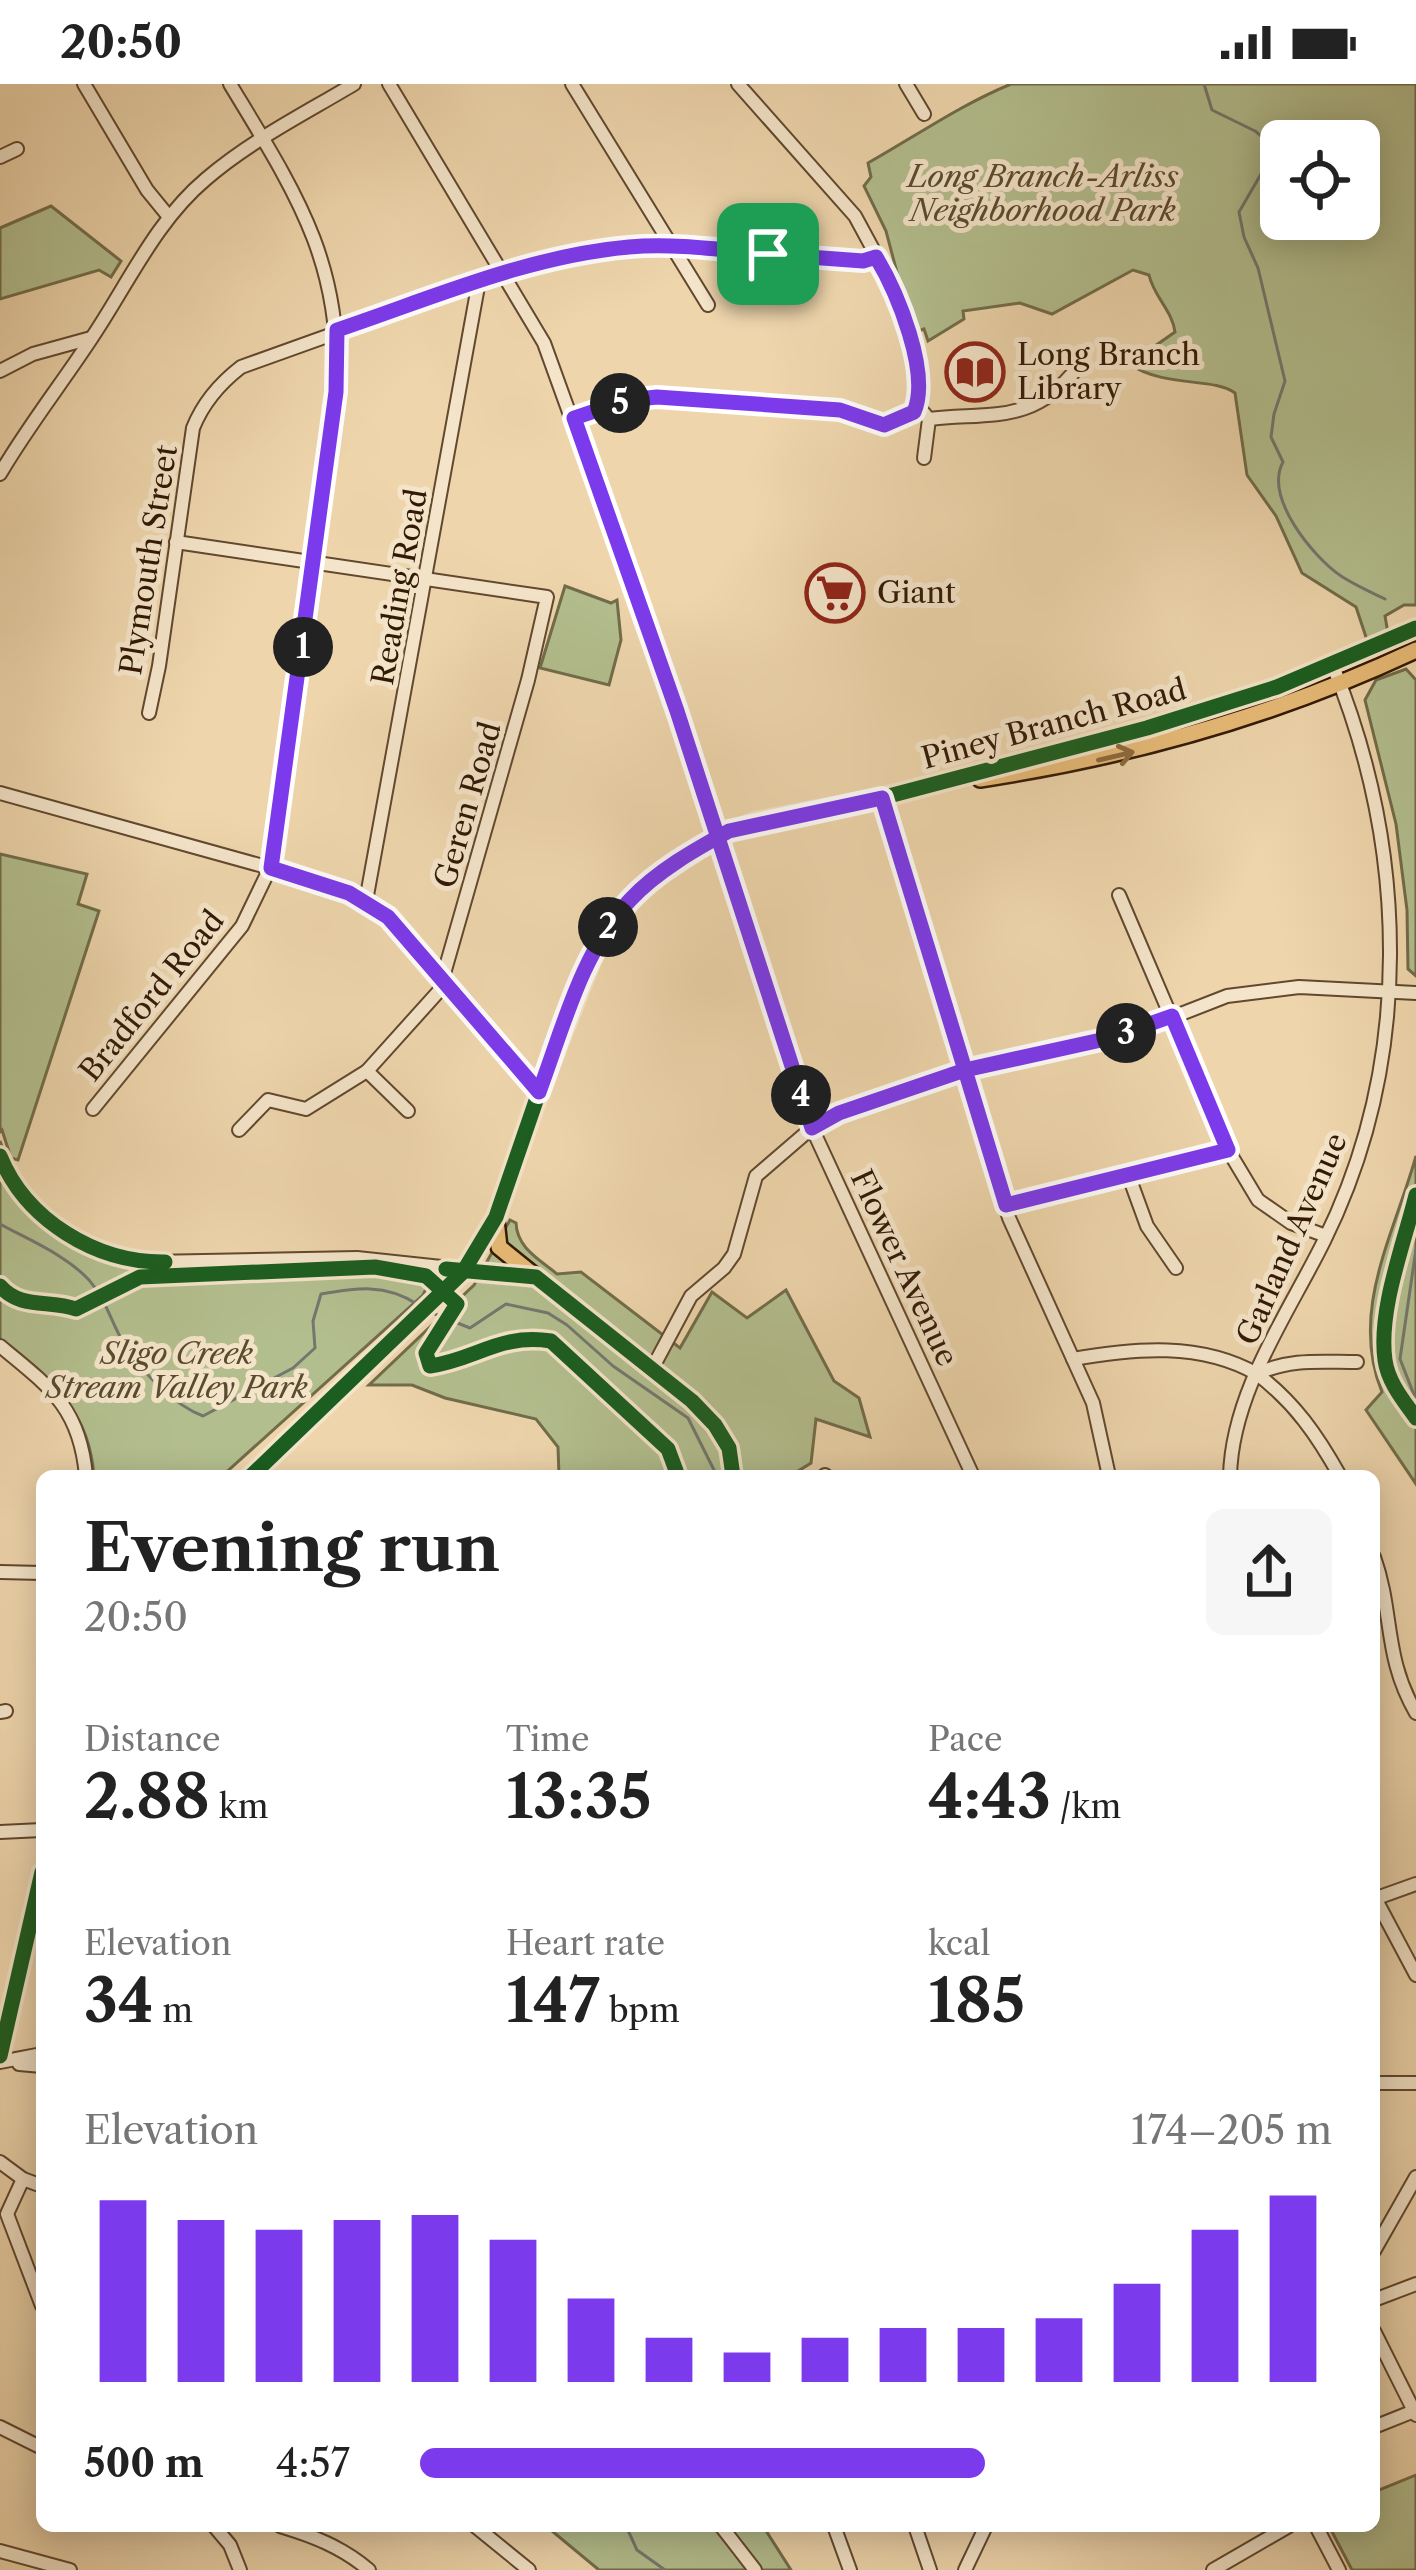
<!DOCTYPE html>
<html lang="en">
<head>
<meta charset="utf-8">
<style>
  :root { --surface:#fff; --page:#f6f6f6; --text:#222; --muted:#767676; --accent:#7c3aed }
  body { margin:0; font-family:"Libre Caslon Text",serif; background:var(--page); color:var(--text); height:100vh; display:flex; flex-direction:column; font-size:45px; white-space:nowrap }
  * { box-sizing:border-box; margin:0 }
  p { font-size:39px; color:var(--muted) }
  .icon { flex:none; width:66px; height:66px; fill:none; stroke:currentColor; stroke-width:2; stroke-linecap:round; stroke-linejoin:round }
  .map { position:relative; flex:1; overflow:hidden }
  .drawer { position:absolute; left:36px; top:1386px; width:1344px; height:1062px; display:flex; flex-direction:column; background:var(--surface); border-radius:18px; box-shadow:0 6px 30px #0003 }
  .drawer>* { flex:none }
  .tools { position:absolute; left:1260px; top:36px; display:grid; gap:24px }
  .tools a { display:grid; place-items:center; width:120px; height:120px; border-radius:18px; background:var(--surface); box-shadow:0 6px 30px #0003; font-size:60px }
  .pin { position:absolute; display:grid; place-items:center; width:102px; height:102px; color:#fff; margin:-51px; border-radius:24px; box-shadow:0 6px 18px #0006 }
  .km { position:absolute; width:60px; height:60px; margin:-30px; border-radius:50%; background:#222; color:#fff; font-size:33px; line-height:60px; text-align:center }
  .round { display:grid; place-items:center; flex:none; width:126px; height:126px; border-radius:18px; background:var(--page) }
  .headline { display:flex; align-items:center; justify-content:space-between; height:204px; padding:0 48px }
  h1 { font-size:66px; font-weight:800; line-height:90px }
  .stats { display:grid; grid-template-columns:repeat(3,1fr); gap:18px; height:204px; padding:12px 48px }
  .stats div { display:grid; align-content:center }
  .stats b { font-size:60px; font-weight:800 }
  .stats small { font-size:33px; font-weight:400 }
  .stats p { font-size:33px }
  .chart { height:336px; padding:24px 48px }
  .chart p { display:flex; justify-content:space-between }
  .chart svg { width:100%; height:216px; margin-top:12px; stroke:var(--accent); stroke-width:6 }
  ul { padding:0 48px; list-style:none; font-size:39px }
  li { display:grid; grid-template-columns:192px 144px 1fr; align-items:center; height:90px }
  li i { height:30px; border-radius:15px; background:var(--accent) }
  .status { display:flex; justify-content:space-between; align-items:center; height:84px; padding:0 60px; background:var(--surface); direction:ltr }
  .status svg { height:33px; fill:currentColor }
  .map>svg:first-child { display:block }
  .green { fill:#b3be8e; stroke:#726c4a; stroke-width:3; fill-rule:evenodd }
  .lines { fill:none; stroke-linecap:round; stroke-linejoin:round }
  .stream { stroke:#74776f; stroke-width:3 }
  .minor-casing { stroke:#61482f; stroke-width:16 }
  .major-casing { stroke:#321905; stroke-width:20 }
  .minor { stroke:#f4e4c9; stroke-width:12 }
  .major { stroke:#e7ba76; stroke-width:15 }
  .cycleway-casing { stroke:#f4e4c9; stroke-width:22 }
  .cycleway { stroke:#1b5e20; stroke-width:15 }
  .oneway { stroke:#8c6a3e }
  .route-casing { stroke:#fff; stroke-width:24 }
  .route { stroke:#7c3aed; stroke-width:15 }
  .labels { text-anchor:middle; stroke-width:10; stroke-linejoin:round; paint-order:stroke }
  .park-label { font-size:30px; font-style:italic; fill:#594b2e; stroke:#f4e4c9 }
  .poi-label { font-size:30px; fill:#321905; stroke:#f4e4c9; text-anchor:start }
  .street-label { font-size:30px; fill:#321905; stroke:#f4e4c9 }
</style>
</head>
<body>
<div class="status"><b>20:50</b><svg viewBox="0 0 49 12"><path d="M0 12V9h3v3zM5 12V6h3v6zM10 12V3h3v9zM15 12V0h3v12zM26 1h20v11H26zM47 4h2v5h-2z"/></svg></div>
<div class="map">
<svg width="1416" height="2486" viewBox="0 0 1416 2486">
  <rect width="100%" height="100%" fill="#eed5ac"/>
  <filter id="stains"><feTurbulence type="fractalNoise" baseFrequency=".00167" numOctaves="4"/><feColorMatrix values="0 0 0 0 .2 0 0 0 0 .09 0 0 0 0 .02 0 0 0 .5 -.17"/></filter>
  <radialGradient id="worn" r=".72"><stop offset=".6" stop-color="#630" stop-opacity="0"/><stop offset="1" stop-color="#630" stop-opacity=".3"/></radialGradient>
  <g class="green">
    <path d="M1011,0H1416V521H1404L1385,532L1388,549L1367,556L1356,523L1302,489L1276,432L1247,391L1235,309C1213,293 1165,304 1129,280L1175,248C1172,226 1154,213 1149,191L1133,186L1052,230L1020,219L963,227L964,235L928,257L924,245L913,249L886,147L864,102L871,93L868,79C916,52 960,21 1011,0ZM1281,57H1359V135H1281Z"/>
    <path d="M51,122L121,177L111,193L99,186L0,215V144Z"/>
    <path d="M565,502L611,519L617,516L621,556L609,601L540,584Z"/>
    <path d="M1406,585L1416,596V892L1408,885L1407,826L1396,740L1365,616L1376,596Z"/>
    <path d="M0,770L87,790L78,820L99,827L18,1076L11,1074L2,1046L0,1048Z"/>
    <path d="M0,1057C54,1214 178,1183 312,1181C333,1180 356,1177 377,1180C392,1182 407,1188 422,1192L427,1203L423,1211L222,1392H94C88,1321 52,1302 0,1263Z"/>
    <path d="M1416,1072V1400L1366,1326L1382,1308C1349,1227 1394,1151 1416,1072Z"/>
    <path d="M510,1136L516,1139C517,1164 539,1175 557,1190L581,1188L680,1264L712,1208L747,1234L786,1206L834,1297L859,1314L870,1353L816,1335L811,1379L790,1392H559L558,1363L536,1335L445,1314L412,1301H369L474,1201Z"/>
    <path d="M1416,2391V2486H1352L1329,2442H1374V2408Z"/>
    <path d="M546,2442H763L791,2486H599Z"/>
  </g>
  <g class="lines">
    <g class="stream">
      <path d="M1204,0L1212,26L1255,47L1271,60L1268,78L1239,128L1244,153L1258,184L1285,297L1274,330L1271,353L1283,378C1264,413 1312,472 1341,492C1355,501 1370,508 1385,515"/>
      <path d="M0,1140C29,1156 66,1171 89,1196C107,1216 112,1242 126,1263C144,1290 174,1321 203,1332L293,1284L315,1264L313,1237L321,1210C356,1204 385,1199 417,1220"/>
      <path d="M1416,1165L1400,1275L1416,1316"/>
      <path d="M430,1228L470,1244L506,1220L548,1229L567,1241L613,1282L688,1334L717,1392"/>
      <path d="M626,2442L637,2466L665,2486"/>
    </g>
    <defs>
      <g id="minor">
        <path d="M84,0L147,106L169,133"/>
        <path d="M389,0L544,259L677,627L812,1044L973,1392"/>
        <path d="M572,0L708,221"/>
        <path d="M738,0L855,132L888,193L918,285L920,313L914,328"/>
        <path d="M906,0L924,30"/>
        <path d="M0,73L17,65"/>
        <path d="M0,287L33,270L91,254"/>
        <path d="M574,334L629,316L657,313L840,326L884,341L914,328L924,329L929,335C990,328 1033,341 1077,284"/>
        <path d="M924,374L929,335"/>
        <path d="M0,390C28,342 63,298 93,252C129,198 156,137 206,95C250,57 304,30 354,0"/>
        <path d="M176,458L547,513L528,596L439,907L367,987"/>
        <path d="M149,629L159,582L193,344C203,319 219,300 241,283L503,189L583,170L672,162L863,177L876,173"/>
        <path d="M0,709L270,784L349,809L388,833L539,1008"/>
        <path d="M882,714L1009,1134L1093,1319L1109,1392"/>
        <path d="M1119,811L1228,1066L1258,1116L1291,1139L1326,1152"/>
        <path d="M366,817L479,197"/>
        <path d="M93,1025L242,842L270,784L282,724L336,308C344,179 294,106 230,0"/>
        <path d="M239,1046L268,1016L306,1025L367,987L408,1027"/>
        <path d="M0,1072C25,1135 87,1169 151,1178L357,1174L536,1193L692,1317L715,1341L729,1364L733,1392"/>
        <path d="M1128,1090L1147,1142L1176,1184"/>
        <path d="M1006,1121L1228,1066"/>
        <path d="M0,1262C50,1303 80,1324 86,1392"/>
        <path d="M1073,1275C1135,1264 1201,1258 1257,1290C1290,1274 1321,1278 1357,1278"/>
        <path d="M652,1285L691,1212L724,1184L734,1170L756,1092L821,1036L965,986L1145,944L1227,912L1299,903L1416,909"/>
        <path d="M1257,1290C1295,1319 1317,1351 1340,1392"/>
        <path d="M825,1391L826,1392"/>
        <path d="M1230,1392C1232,1308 1288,1230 1324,1157C1413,977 1408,767 1333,582"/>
        <path d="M1374,1473C1394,1529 1383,1572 1416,1629"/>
        <path d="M0,1488L42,1489"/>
        <path d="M0,1628L6,1627"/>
        <path d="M0,1748L42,1746"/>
        <path d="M1374,1812L1416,1891"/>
        <path d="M1374,1815L1416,1800"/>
        <path d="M0,1978L42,1970"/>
        <path d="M19,1980L42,1982"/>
        <path d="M1374,1999H1416"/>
        <path d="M0,2078L23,2095L42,2102"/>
        <path d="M23,2095L7,2130L42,2222"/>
        <path d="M1374,2167L1416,2093"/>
        <path d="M1374,2216L1416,2200"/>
        <path d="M1374,2247L1416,2331"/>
        <path d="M0,2343L42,2364"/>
        <path d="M1374,2343L1414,2327"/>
        <path d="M214,2442L230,2461L240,2486"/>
        <path d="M280,2442C313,2452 342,2463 369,2486"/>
        <path d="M475,2442L529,2486"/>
        <path d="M721,2442L755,2486"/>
        <path d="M834,2442L850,2486"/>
        <path d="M915,2442L930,2486"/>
        <path d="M1316,2442L1339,2486"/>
        <path d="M0,2467L70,2486"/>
        <path d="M965,2486L986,2442"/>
        <path d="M1213,2486L1289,2442"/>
      </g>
      <g id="major">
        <path d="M980,695C1132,672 1276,632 1416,566"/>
        <path d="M496,1136L499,1163L536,1193"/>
        <path d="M251,1392L463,1188L496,1133L539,1008L594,869L630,816L652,796L716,754L755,738L885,713L1147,644L1277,603L1416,544"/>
        <path d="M0,1972L42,1788"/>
      </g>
    </defs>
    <use href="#minor" class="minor-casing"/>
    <use href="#major" class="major-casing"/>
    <use href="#minor" class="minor"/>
    <use href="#major" class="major"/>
    <defs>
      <g id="cycleway">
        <path d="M0,1072C26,1136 96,1179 165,1178"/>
        <path d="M1416,1111C1404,1160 1378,1226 1385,1276C1388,1298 1403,1316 1416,1334"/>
        <path d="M446,1185L536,1193L692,1317L715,1341L729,1364L733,1392"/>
        <path d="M0,1202C21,1226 49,1215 76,1225L140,1193L375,1183L426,1192L457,1220L426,1269L430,1282C475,1276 500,1249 551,1257L668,1365L678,1392"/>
        <path d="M251,1392L463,1188L496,1133L539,1008L594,869L630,816L652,796L716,754L755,738L885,713L1147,644L1277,603L1416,544"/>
        <path d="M0,1972L42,1788"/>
      </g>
    </defs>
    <use href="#cycleway" class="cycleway-casing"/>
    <use href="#cycleway" class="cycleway"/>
  </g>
  <defs><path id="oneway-shaft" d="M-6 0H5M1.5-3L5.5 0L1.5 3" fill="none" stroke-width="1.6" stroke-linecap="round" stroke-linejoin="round" transform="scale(3)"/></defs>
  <use class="oneway" href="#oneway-shaft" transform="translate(1116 672) rotate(-13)"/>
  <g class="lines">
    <defs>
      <path id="route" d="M768,170C722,166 675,159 629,163C528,172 432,214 337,246L336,308L271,784L349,809L388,833L539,1008C563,944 582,867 630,816C657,787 696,765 729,747L882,714L965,986L1110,954L1172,932L1228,1066L1006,1121L965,986L839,1029L812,1044L677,627L574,334L628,316L657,313L840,326L884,341L914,328C931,289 897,208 876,173L863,177L768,170"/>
    </defs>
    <use href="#route" class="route-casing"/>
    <use href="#route" class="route"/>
  </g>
  <defs>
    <symbol id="library-ring" viewBox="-11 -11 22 22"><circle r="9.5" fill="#f4e4c9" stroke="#8f2418" stroke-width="1.5"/><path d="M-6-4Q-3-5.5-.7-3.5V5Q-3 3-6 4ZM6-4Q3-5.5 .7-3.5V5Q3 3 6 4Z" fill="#8f2418"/></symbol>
    <symbol id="supermarket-ring" viewBox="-11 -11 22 22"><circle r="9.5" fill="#f4e4c9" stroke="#8f2418" stroke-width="1.5"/><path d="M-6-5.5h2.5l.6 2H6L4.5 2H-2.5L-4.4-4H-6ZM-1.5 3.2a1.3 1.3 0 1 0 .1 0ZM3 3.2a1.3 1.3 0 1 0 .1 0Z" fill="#8f2418"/></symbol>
  </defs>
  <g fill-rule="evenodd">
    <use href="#library-ring" x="942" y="255" width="66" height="66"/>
    <use href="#supermarket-ring" x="802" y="476" width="66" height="66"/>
  </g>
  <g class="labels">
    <g class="park-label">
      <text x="1043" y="103">Long Branch-Arliss<tspan x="1043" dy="34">Neighborhood Park</tspan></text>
      <text x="177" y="1280">Sligo Creek<tspan x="177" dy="34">Stream Valley Park</tspan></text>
    </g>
    <g class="poi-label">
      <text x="1017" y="281">Long Branch<tspan x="1017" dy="34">Library</tspan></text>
      <text x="877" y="519">Giant</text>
    </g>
    <g class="street-label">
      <text transform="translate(149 476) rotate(-81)" y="10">Plymouth Street</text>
      <text transform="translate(400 503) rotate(-80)" y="10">Reading Road</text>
      <text transform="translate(1054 640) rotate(-15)" y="10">Piney Branch Road</text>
      <text transform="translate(468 721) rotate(-74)" y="10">Geren Road</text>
      <text transform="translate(152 912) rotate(-51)" y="10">Bradford Road</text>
      <text transform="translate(1292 1155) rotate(-66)" y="10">Garland Avenue</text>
      <text transform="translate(904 1184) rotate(65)" y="10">Flower Avenue</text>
    </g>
  </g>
  <rect width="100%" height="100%" filter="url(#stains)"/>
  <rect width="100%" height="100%" fill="url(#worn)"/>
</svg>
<div class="tools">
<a><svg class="icon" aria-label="locate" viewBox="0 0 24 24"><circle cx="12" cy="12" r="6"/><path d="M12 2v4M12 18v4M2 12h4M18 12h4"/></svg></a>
</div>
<div class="pin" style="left:768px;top:170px;background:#1e9e55"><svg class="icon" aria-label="arrive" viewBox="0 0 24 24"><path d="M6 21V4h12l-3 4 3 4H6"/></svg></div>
<b class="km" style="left:303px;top:563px">1</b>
<b class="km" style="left:608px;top:843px">2</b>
<b class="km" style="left:1126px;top:949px">3</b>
<b class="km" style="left:801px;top:1011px">4</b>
<b class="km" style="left:620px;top:319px">5</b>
<section class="drawer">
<div class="headline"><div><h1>Evening run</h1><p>20:50</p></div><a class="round"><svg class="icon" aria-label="share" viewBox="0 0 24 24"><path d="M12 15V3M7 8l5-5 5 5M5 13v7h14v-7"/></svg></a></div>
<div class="stats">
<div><p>Distance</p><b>2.88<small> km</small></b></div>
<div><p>Time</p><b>13:35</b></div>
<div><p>Pace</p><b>4:43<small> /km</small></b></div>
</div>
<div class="stats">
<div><p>Elevation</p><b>34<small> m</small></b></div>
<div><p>Heart rate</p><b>147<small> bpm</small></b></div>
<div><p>kcal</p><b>185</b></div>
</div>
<div class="chart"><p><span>Elevation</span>174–205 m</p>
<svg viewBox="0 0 160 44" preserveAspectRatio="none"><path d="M5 44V7M15 44V11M25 44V13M35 44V11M45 44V10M55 44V15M65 44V27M75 44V35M85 44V38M95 44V35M105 44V33M115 44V33M125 44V31M135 44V24M145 44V13M155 44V6"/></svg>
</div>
<ul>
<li><b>500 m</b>4:57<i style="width:62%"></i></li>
</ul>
</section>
</div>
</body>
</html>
